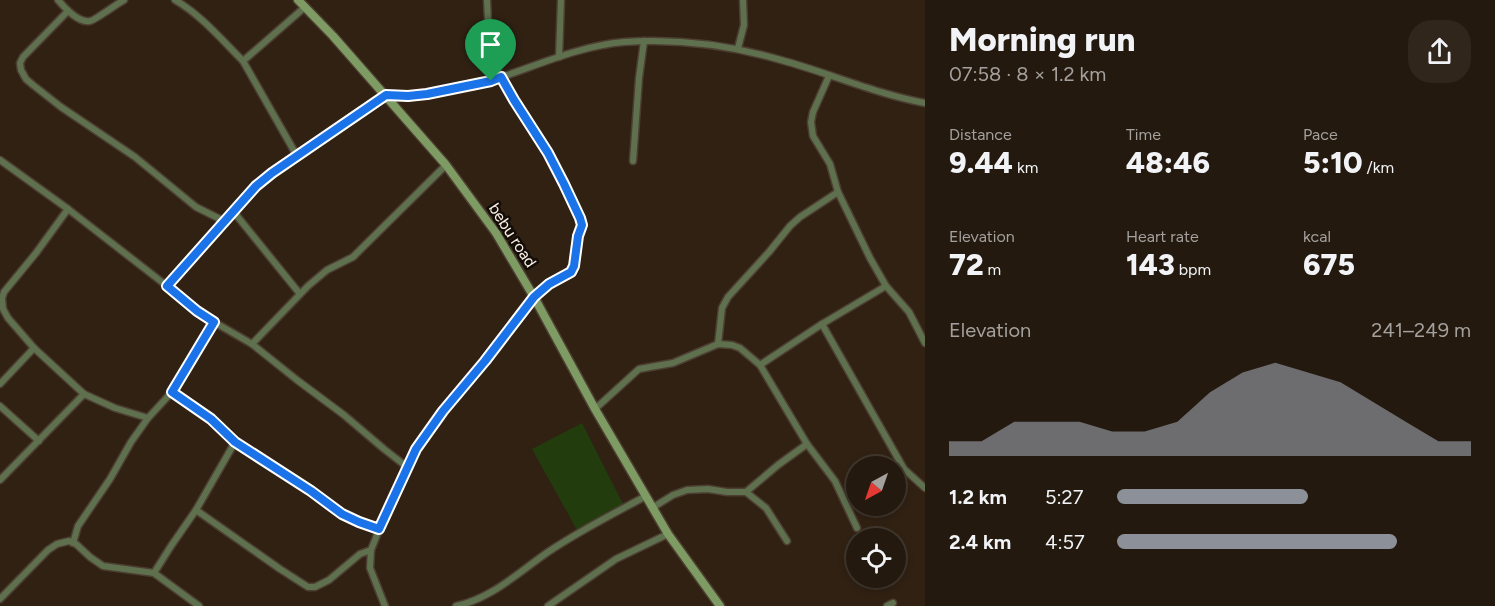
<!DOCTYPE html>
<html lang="en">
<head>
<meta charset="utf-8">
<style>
  :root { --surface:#24190e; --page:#30261c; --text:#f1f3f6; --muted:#a3a09e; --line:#41382e; --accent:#8c9099 }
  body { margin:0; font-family:Figtree,sans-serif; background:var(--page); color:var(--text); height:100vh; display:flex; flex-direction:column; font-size:22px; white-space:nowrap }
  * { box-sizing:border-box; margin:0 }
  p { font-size:20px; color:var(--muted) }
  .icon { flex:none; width:33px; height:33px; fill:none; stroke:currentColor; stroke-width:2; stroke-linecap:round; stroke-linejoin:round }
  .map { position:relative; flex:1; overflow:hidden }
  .side { display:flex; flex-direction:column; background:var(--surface); width:570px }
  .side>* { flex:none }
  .needle { width:39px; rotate:220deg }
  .controls { position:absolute; left:846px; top:456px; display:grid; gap:12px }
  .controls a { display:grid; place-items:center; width:60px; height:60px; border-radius:50%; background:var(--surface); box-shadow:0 3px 9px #0003,0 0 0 2px var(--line); font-size:30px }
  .pin { position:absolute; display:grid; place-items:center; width:51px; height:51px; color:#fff; margin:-62px -26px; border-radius:50% 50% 50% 0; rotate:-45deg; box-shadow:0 0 6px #0007 }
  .pin .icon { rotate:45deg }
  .round { display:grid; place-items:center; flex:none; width:63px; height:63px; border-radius:24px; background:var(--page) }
  .head { display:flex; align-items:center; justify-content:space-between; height:102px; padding:0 24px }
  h1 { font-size:33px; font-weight:800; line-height:45px }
  .stats { display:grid; grid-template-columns:repeat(3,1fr); gap:9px; height:102px; padding:6px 24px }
  .stats div { display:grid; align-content:center }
  .stats b { font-size:30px; font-weight:800 }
  .stats small { font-size:16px; font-weight:400 }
  .stats p { font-size:16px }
  .chart { height:168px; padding:12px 24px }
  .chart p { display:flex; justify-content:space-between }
  .chart svg { width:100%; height:108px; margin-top:6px; fill:var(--accent); opacity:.7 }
  ul { padding:0 24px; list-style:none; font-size:20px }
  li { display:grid; grid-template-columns:96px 72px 1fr; align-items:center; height:45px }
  li i { height:15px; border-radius:8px; background:var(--accent) }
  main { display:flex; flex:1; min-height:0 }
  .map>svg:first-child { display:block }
  .green { fill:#233c0d }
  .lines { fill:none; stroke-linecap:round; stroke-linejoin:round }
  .street-casing { stroke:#4c3e31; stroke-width:9 }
  .secondary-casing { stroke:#4c3e31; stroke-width:11 }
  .street { stroke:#5e704e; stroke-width:6 }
  .secondary { stroke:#7e9b63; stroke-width:8 }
  .route-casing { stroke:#fff; stroke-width:12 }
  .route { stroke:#1a73e8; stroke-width:8 }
  .labels { text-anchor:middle; stroke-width:5; stroke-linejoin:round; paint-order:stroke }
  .street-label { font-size:16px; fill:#fbf0e7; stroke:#130d07 }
</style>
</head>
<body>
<main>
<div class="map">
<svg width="925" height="606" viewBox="0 0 925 606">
  <rect width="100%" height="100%" fill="#302113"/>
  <path class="green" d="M582,423L624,506L577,530L532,449Z"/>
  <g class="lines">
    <defs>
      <g id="street">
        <path d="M58,0C65,8 78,23 90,21C94,21 118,3 124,0"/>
        <path d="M175,0C201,15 221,39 243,61L305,7"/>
        <path d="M487,0L491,81"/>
        <path d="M68,11L23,57L20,63L21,70L26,79L33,85L61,107L135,157L196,207L224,221"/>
        <path d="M738,48L744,25L743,0"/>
        <path d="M559,57L561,0"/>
        <path d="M243,61L297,156"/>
        <path d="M829,76L813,112L811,122L813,136L830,164L838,192L870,258L886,286L909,312L925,343"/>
        <path d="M0,160L68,209L167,286L256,186L272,173L386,95C393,95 401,96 408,96C426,96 444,91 462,87C472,85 483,83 493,80C536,66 578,46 624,42C678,38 730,45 781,60C829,73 876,94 925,103"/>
        <path d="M633,161L639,78L644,41"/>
        <path d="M68,209L36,253L4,292L2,298L3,309L8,318L34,348L84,394L115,408L148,418"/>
        <path d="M233,211L300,294"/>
        <path d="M167,286L197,311L214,322L252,344L297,380L344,415L384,449L407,467"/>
        <path d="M822,324L904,469L925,488"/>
        <path d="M252,344L308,286L327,270L353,257L446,165"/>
        <path d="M718,344L722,308L728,297L769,252L790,226L800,217L838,192"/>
        <path d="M760,365L822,324L886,286"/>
        <path d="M0,384L34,348"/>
        <path d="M172,392L211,419L235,442L311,491L341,514L359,523L379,529"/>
        <path d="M0,406L39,441"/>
        <path d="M595,409L639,369L673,363L718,344L732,345L740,348L760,365L807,444L835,481L857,528"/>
        <path d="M0,480L84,394"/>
        <path d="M746,492L778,465L807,444"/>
        <path d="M652,508L673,495L687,490L708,489L727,492H746L766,508L787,541"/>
        <path d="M196,510L280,569L308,587H315L329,580L360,554L371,550"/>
        <path d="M73,543L78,526L110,479L131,442L148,418L172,392L214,322"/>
        <path d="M154,573L171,546L196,510L235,442"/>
        <path d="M0,599L48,550L57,544L69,541L76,544L90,557L103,566L154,573L199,606"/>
        <path d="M385,606L370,568L371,550L387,510L416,449L443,411L485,361L534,297L549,284L571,272L574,266L578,236L581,225L580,218L565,184L548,153L514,101L501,77"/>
        <path d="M456,606C491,599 519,572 548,552C579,531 613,514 646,496"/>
        <path d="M548,606L616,559L668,534"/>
        <path d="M887,606L893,603"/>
      </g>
      <path id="secondary" d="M298,0L333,36L446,165L496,233L534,297L595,409L668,534L720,606"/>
    </defs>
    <use href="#street" class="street-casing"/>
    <use href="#secondary" class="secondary-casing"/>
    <use href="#street" class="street"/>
    <use href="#secondary" class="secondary"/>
  </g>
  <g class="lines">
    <defs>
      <path id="route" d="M501,77L514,100L548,153L564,184L580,218L582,225L578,236L574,266L571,272L549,284L534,297L485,361L443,411L416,449L379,529L359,522L342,514L311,491L235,442L211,419L172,392L214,322L197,311L167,286L256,186L272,173L386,95L408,96L427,94L491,81Z"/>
    </defs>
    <use href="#route" class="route-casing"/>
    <use href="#route" class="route"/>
  </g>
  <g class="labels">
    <g class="street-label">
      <text transform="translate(513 235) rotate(57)" y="6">bebu road</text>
    </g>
  </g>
</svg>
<div class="controls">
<a><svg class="needle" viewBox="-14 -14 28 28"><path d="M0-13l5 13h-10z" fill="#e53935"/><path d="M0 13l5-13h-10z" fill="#a3a09e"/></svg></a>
<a><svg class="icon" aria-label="locate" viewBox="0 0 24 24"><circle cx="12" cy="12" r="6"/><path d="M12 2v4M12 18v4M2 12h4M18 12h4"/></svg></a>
</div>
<div class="pin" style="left:491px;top:81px;background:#1e9e55"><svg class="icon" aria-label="arrive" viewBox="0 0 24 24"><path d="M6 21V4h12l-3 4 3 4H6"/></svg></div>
</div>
<section class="side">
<div class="head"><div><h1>Morning run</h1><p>07:58 · 8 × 1.2 km</p></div><a class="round"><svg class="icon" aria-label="share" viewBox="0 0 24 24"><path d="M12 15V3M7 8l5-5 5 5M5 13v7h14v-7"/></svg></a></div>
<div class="stats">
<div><p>Distance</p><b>9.44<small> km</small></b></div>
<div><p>Time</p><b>48:46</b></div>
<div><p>Pace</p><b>5:10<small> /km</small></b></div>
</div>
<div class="stats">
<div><p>Elevation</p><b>72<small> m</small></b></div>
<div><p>Heart rate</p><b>143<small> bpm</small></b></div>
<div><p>kcal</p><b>675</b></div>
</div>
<div class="chart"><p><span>Elevation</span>241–249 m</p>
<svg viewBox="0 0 160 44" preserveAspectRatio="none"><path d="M0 44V38L10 38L20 30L30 30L40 30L50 34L60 34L70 30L80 18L90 10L100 6L110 10L120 14L130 22L140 30L150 38L160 38V44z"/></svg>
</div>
<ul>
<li><b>1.2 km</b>5:27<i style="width:54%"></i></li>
<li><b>2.4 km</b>4:57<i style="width:79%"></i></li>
</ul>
</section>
</main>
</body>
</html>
